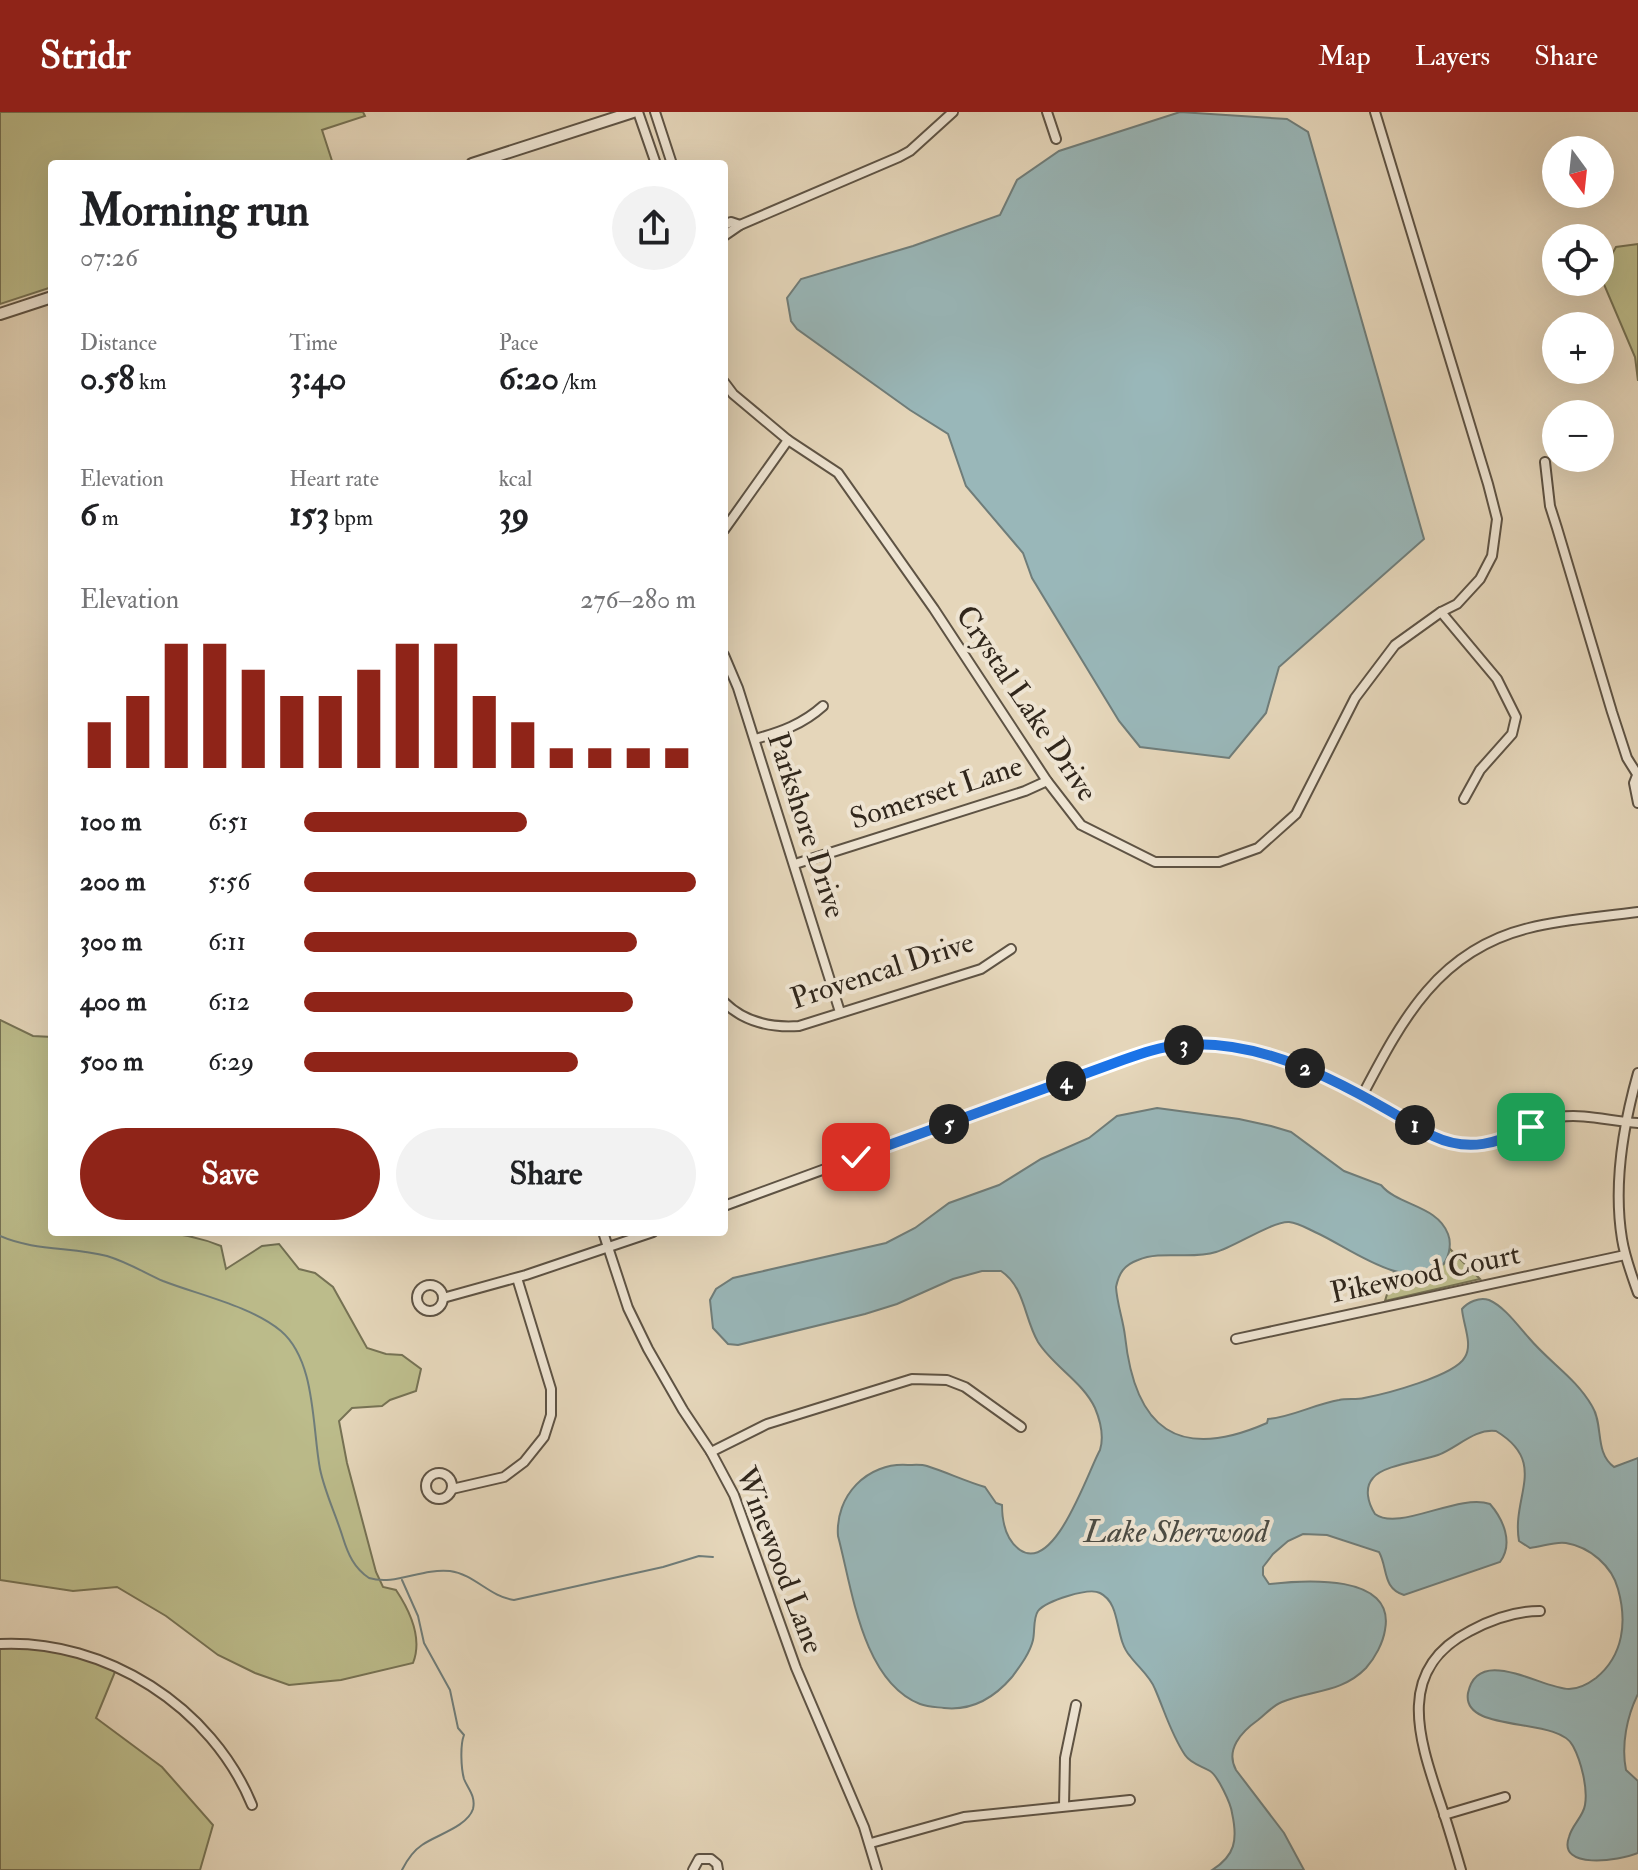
<!DOCTYPE html>
<html lang="en">
<head>
<meta charset="utf-8">
<style>
  :root { --surface:#fff; --page:#f2f2f2; --text:#202124; --muted:#757577; --accent:#8f2418 }
  body { margin:0; font-family:"IM FELL Double Pica",serif; background:var(--page); color:var(--text); height:100vh; display:flex; flex-direction:column; font-size:30px; white-space:nowrap }
  * { box-sizing:border-box; margin:0 }
  p { font-size:26px; color:var(--muted) }
  .icon { flex:none; width:44px; height:44px; fill:none; stroke:currentColor; stroke-width:2; stroke-linecap:round; stroke-linejoin:round }
  .map { position:relative; flex:1; overflow:hidden }
  .sheet { position:absolute; left:48px; top:48px; width:680px; height:1076px; display:flex; flex-direction:column; background:var(--surface); border-radius:8px; box-shadow:0 8px 32px #0002 }
  .sheet>* { flex:none }
  .needle { width:52px; rotate:165deg }
  .fabs { position:absolute; left:1542px; top:24px; display:grid; gap:16px }
  .fabs a { display:grid; place-items:center; width:72px; height:72px; border-radius:50%; background:var(--surface); box-shadow:0 8px 32px #0002; font-size:40px }
  .pin { position:absolute; display:grid; place-items:center; width:68px; height:68px; color:#fff; margin:-34px; border-radius:16px; box-shadow:0 4px 12px #0006 }
  .km { position:absolute; width:40px; height:40px; margin:-20px; border-radius:50%; background:#222; color:#fff; font-size:22px; line-height:40px; text-align:center }
  .round { display:grid; place-items:center; flex:none; width:84px; height:84px; border-radius:42px; background:var(--page) }
  .summary { display:flex; align-items:center; justify-content:space-between; height:136px; padding:0 32px }
  h1 { font-size:44px; font-weight:700; line-height:60px }
  .stats { display:grid; grid-template-columns:repeat(3,1fr); gap:12px; height:136px; padding:8px 32px }
  .stats div { display:grid; align-content:center }
  .stats b { font-size:34px; font-weight:700 }
  .stats small { font-size:22px; font-weight:400 }
  .stats p { font-size:22px }
  .chart { height:224px; padding:16px 32px }
  .chart p { display:flex; justify-content:space-between }
  .chart svg { width:100%; height:144px; margin-top:8px; stroke:var(--accent); stroke-width:6 }
  .cta { display:flex; gap:16px; margin-top:auto; padding:16px 32px }
  .cta a { flex:1; height:92px; border-radius:48px; background:var(--accent); color:#fff; font-size:32px; font-weight:700; line-height:92px; text-align:center }
  .cta a+a { background:var(--page); color:var(--text) }
  ul { padding:0 32px; list-style:none; font-size:26px }
  li { display:grid; grid-template-columns:128px 96px 1fr; align-items:center; height:60px }
  li i { height:20px; border-radius:10px; background:var(--accent) }
  header { display:flex; align-items:center; gap:48px; box-sizing:border-box; height:112px; padding:0 40px; background:var(--accent); color:#fff }
  header strong { font-size:38px }
  nav { display:flex; gap:44px; margin-inline-start:auto; font-size:28px }
  .map>svg:first-child { display:block }
  .green { fill:#bcbc8b; stroke:#767254; stroke-width:2 }
  .water { fill:#99b7b9; stroke:#6f7d7a; stroke-width:2 }
  .lines { fill:none; stroke-linecap:round; stroke-linejoin:round }
  .stream { stroke:#6f7d7a; stroke-width:2 }
  .minor-casing { stroke:#5e5344; stroke-width:12 }
  .tertiary-casing { stroke:#5e5344; stroke-width:14 }
  .minor { stroke:#eee4d2; stroke-width:8 }
  .tertiary { stroke:#eee4d2; stroke-width:10 }
  .route-casing { stroke:#fff; stroke-width:16 }
  .route { stroke:#1a73e8; stroke-width:10 }
  .labels { text-anchor:middle; stroke-width:8; stroke-linejoin:round; paint-order:stroke }
  .street-label { font-size:30px; fill:#31271c; stroke:#eee4d2 }
  .water-label { font-size:32px; font-style:italic; fill:#4b4b43; stroke:#eee4d2 }
</style>
</head>
<body>
<header>
<strong>Stridr</strong>
<nav><a>Map</a><a>Layers</a><a>Share</a></nav>
</header>
<div class="map">
<svg width="1638" height="1758" viewBox="0 0 1638 1758">
  <rect width="100%" height="100%" fill="#e5d6ba"/>
  <filter id="stains"><feTurbulence type="fractalNoise" baseFrequency=".0025" numOctaves="4"/><feColorMatrix values="0 0 0 0 .2 0 0 0 0 .09 0 0 0 0 .02 0 0 0 .5 -.17"/></filter>
  <radialGradient id="worn" r=".72"><stop offset=".6" stop-color="#630" stop-opacity="0"/><stop offset="1" stop-color="#630" stop-opacity=".3"/></radialGradient>
  <g class="green">
    <path d="M0,0H363L365,4L322,18L333,52H52V175L0,192Z"/>
    <path d="M1638,132V269L1635,245L1600,163L1616,135Z"/>
    <path d="M0,908L33,924L52,925V1120C108,1120 168,1112 221,1134L226,1157L262,1134L279,1132L299,1157L315,1161L333,1175L367,1236L386,1242L402,1243L421,1257L416,1279L390,1288L382,1294L352,1296L339,1309L347,1351L376,1460L383,1475L396,1478C410,1499 423,1526 413,1551L341,1568L289,1573L255,1561L218,1543L166,1504L117,1475L73,1479L0,1468Z"/>
    <path d="M1449,1136L1480,1167L1385,1189L1394,1159C1414,1163 1428,1164 1445,1151Z"/>
    <path d="M20,1531L117,1555L96,1606L162,1655L213,1713L200,1758H0V1532Z"/>
  </g>
  <g class="water">
    <path d="M1180,0L1287,7L1308,20L1424,427L1279,555L1266,601L1229,646L1140,635L1119,609L1032,466L1023,441L966,374L948,322L910,298L797,217L791,209L787,186L801,167L913,134L1000,103L1017,68L1059,39Z"/>
    <path d="M1157,996L1239,1007L1271,1014L1291,1020L1344,1059L1381,1073C1398,1094 1437,1093 1448,1122C1452,1132 1449,1149 1440,1155C1403,1179 1350,1136 1317,1121C1308,1117 1299,1111 1289,1110C1273,1109 1234,1135 1216,1140C1191,1148 1162,1138 1138,1148C1124,1153 1119,1161 1116,1175C1117,1192 1123,1207 1125,1224C1135,1317 1178,1350 1267,1311L1268,1307C1292,1305 1315,1292 1339,1288C1347,1286 1356,1288 1364,1286C1385,1282 1455,1264 1465,1245C1473,1232 1463,1212 1462,1197C1468,1190 1479,1185 1489,1188C1505,1195 1518,1214 1529,1226C1549,1250 1576,1266 1592,1294C1604,1313 1594,1340 1614,1355L1638,1346V1582C1627,1604 1621,1633 1626,1658L1638,1669V1741C1619,1749 1557,1758 1569,1725C1572,1713 1583,1705 1585,1693C1588,1676 1581,1649 1573,1634C1559,1604 1461,1622 1468,1581C1478,1532 1542,1577 1569,1577C1579,1577 1588,1572 1596,1566C1624,1543 1627,1509 1618,1477C1612,1454 1590,1435 1566,1431C1555,1429 1542,1435 1530,1436L1519,1429C1511,1384 1549,1351 1496,1319C1475,1316 1457,1336 1438,1343C1422,1349 1383,1353 1373,1366C1364,1376 1368,1391 1375,1402C1399,1420 1458,1381 1490,1392C1503,1407 1514,1431 1500,1450L1404,1483C1382,1476 1388,1456 1379,1440L1327,1423L1303,1422L1288,1429L1273,1442L1263,1455V1463L1269,1472C1304,1468 1396,1461 1385,1518C1383,1531 1375,1546 1366,1556C1342,1581 1311,1578 1282,1590C1272,1594 1266,1602 1258,1608C1241,1620 1225,1638 1236,1658L1284,1721L1304,1758H1212C1235,1744 1238,1728 1232,1701C1231,1692 1218,1664 1210,1659C1202,1654 1191,1652 1185,1643C1171,1622 1165,1600 1155,1577C1150,1564 1138,1555 1130,1544C1114,1526 1122,1492 1100,1481C1089,1475 1046,1489 1038,1499C1033,1506 1035,1519 1033,1528C1030,1541 1020,1554 1012,1565C994,1586 972,1599 944,1596C936,1595 928,1595 920,1592C862,1569 852,1476 838,1424C835,1384 867,1350 908,1353C913,1353 921,1352 927,1354C946,1360 965,1369 985,1375L996,1391L1002,1393C1002,1409 1006,1428 1020,1438C1055,1462 1088,1359 1100,1338C1104,1325 1100,1308 1095,1296C1083,1270 1053,1254 1038,1230C1024,1206 1025,1175 1001,1159H982L953,1167L897,1192L865,1202L738,1233L728,1232L713,1216L710,1188L716,1177L733,1166L886,1131L915,1116L949,1091L999,1073L1041,1047L1089,1026L1117,1004Z"/>
  </g>
  <g class="lines">
    <g class="stream">
      <path d="M0,1124C34,1139 72,1135 107,1144C127,1150 145,1161 163,1169C199,1183 251,1194 281,1219C316,1249 312,1315 320,1357C325,1381 336,1403 343,1426C348,1442 354,1456 369,1466C395,1474 421,1456 450,1459C474,1462 490,1485 514,1488L663,1455L699,1444L713,1445"/>
      <path d="M402,1468L418,1504L424,1531L450,1578L458,1616L464,1623C460,1633 461,1656 464,1667C468,1677 476,1684 473,1697C467,1715 436,1723 422,1733C413,1739 407,1748 402,1758"/>
    </g>
    <defs>
      <g id="minor">
        <path d="M638,0L656,52"/>
        <path d="M655,0L672,52"/>
        <path d="M1047,0L1056,27"/>
        <path d="M724,113L731,110L740,113"/>
        <path d="M724,124L740,113L899,45L910,39L953,0"/>
        <path d="M724,270L733,282L788,328L838,361L934,497L1047,669L1081,713L1155,750H1219L1258,736L1296,702L1355,586L1395,533L1441,500L1457,492L1480,467L1492,444L1497,407L1488,372L1375,0"/>
        <path d="M1545,350L1550,394L1557,416L1612,600L1627,646L1637,662"/>
        <path d="M724,418L788,328"/>
        <path d="M1441,500L1497,567L1516,605L1512,622L1480,658L1464,687"/>
        <path d="M724,543L738,576L840,900"/>
        <path d="M755,627C781,620 803,612 823,594"/>
        <path d="M1638,661L1634,671L1638,691"/>
        <path d="M795,752L1025,679L1047,669"/>
        <path d="M724,890C744,910 772,916 799,914L981,857L1011,837"/>
        <path d="M1638,961C1623,1014 1613,1072 1622,1127C1625,1146 1632,1164 1638,1181"/>
        <path d="M1362,984C1402,908 1438,838 1529,816C1564,807 1602,805 1638,800"/>
        <path d="M724,1094L1120,949C1131,945 1143,940 1155,937C1233,917 1313,956 1379,993C1405,1008 1432,1028 1461,1032C1499,1038 1524,1011 1559,1005C1585,1001 1613,1010 1638,1011"/>
        <path d="M603,1120L628,1196L648,1237L683,1298L711,1340L734,1383L796,1556L864,1715L877,1758"/>
        <circle cx="430" cy="1186" r="13"/>
        <path d="M443,1186L526,1163L653,1120"/>
        <path d="M1236,1227L1625,1143"/>
        <path d="M711,1340L767,1312L912,1267L947,1268L965,1275L1021,1315"/>
        <circle cx="439" cy="1374" r="13"/>
        <path d="M452,1377L504,1365L524,1350L544,1325L551,1303V1277L517,1166"/>
        <path d="M0,1532C106,1527 212,1595 252,1693"/>
        <path d="M1064,1694L1065,1646L1076,1593"/>
        <path d="M1444,1703L1505,1685"/>
        <path d="M871,1731L964,1705L1130,1688"/>
        <path d="M693,1758L699,1747H711L717,1752L718,1758"/>
        <path d="M1461,1758C1454,1734 1447,1710 1439,1687C1418,1624 1396,1557 1470,1519C1492,1507 1516,1499 1540,1499"/>
      </g>
      <g id="tertiary">
        <path d="M472,52L633,0"/>
        <path d="M0,202L52,185"/>
      </g>
    </defs>
    <use href="#minor" class="minor-casing"/>
    <use href="#tertiary" class="tertiary-casing"/>
    <use href="#minor" class="minor"/>
    <use href="#tertiary" class="tertiary"/>
  </g>
  <g class="lines">
    <defs>
      <path id="route" d="M856,1045L1120,949C1140,942 1159,935 1180,933C1272,925 1356,980 1433,1024C1469,1041 1498,1031 1531,1015"/>
    </defs>
    <use href="#route" class="route-casing"/>
    <use href="#route" class="route"/>
  </g>
  <g class="labels">
    <g class="street-label">
      <text transform="translate(1027 591) rotate(56)" y="10">Crystal Lake Drive</text>
      <text transform="translate(936 680) rotate(-18)" y="10">Somerset Lane</text>
      <text transform="translate(807 713) rotate(72)" y="10">Parkshore Drive</text>
      <text transform="translate(882 858) rotate(-18)" y="10">Provencal Drive</text>
      <text transform="translate(1425 1161) rotate(-12)" y="10">Pikewood Court</text>
      <text transform="translate(780 1448) rotate(69)" y="10">Winewood Lane</text>
    </g>
    <g class="water-label">
      <text x="1176" y="1430">Lake Sherwood</text>
    </g>
  </g>
  <rect width="100%" height="100%" filter="url(#stains)"/>
  <rect width="100%" height="100%" fill="url(#worn)"/>
</svg>
<div class="fabs">
<a><svg class="needle" viewBox="-14 -14 28 28"><path d="M0-13l5 13h-10z" fill="#e53935"/><path d="M0 13l5-13h-10z" fill="#757577"/></svg></a>
<a><svg class="icon" aria-label="locate" viewBox="0 0 24 24"><circle cx="12" cy="12" r="6"/><path d="M12 2v4M12 18v4M2 12h4M18 12h4"/></svg></a>
<a>+</a>
<a>−</a>
</div>
<div class="pin" style="left:1531px;top:1015px;background:#1e9e55"><svg class="icon" aria-label="arrive" viewBox="0 0 24 24"><path d="M6 21V4h12l-3 4 3 4H6"/></svg></div>
<div class="pin" style="left:856px;top:1045px;background:#d93025"><svg class="icon" aria-label="check" viewBox="0 0 24 24"><path d="M5 12l5 5 9-10"/></svg></div>
<b class="km" style="left:1415px;top:1013px">1</b>
<b class="km" style="left:1305px;top:956px">2</b>
<b class="km" style="left:1184px;top:933px">3</b>
<b class="km" style="left:1066px;top:969px">4</b>
<b class="km" style="left:949px;top:1012px">5</b>
<section class="sheet">
<div class="summary"><div><h1>Morning run</h1><p>07:26</p></div><a class="round"><svg class="icon" aria-label="share" viewBox="0 0 24 24"><path d="M12 15V3M7 8l5-5 5 5M5 13v7h14v-7"/></svg></a></div>
<div class="stats">
<div><p>Distance</p><b>0.58<small> km</small></b></div>
<div><p>Time</p><b>3:40</b></div>
<div><p>Pace</p><b>6:20<small> /km</small></b></div>
</div>
<div class="stats">
<div><p>Elevation</p><b>6<small> m</small></b></div>
<div><p>Heart rate</p><b>153<small> bpm</small></b></div>
<div><p>kcal</p><b>39</b></div>
</div>
<div class="chart"><p><span>Elevation</span>276–280 m</p>
<svg viewBox="0 0 160 44" preserveAspectRatio="none"><path d="M5 44V30M15 44V22M25 44V6M35 44V6M45 44V14M55 44V22M65 44V22M75 44V14M85 44V6M95 44V6M105 44V22M115 44V30M125 44V38M135 44V38M145 44V38M155 44V38"/></svg>
</div>
<ul>
<li><b>100 m</b>6:51<i style="width:57%"></i></li>
<li><b>200 m</b>5:56<i style="width:100%"></i></li>
<li><b>300 m</b>6:11<i style="width:85%"></i></li>
<li><b>400 m</b>6:12<i style="width:84%"></i></li>
<li><b>500 m</b>6:29<i style="width:70%"></i></li>
</ul>
<div class="cta"><a>Save</a><a>Share</a></div>
</section>
</div>
</body>
</html>
